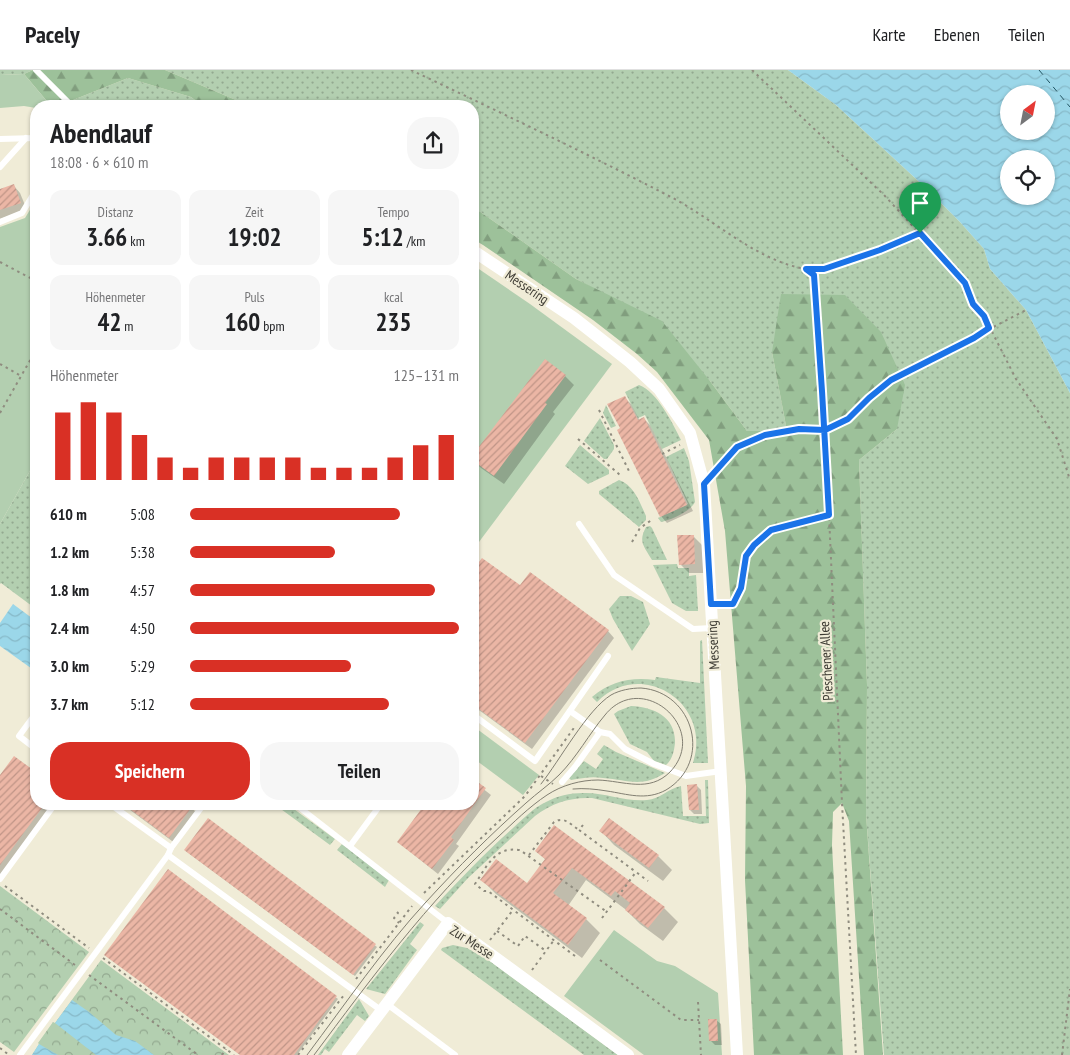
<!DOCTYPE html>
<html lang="de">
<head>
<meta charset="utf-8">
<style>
  :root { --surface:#fff; --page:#f6f6f6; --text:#202124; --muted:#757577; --line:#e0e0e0; --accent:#d93025 }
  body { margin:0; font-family:"PT Sans Narrow",sans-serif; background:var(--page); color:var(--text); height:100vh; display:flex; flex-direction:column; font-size:19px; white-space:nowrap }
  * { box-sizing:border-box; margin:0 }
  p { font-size:16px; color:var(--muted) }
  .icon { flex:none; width:28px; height:28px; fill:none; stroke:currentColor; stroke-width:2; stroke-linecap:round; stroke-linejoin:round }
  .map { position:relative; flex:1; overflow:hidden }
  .sheet { position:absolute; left:30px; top:30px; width:449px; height:710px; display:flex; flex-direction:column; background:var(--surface); border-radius:20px; box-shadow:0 1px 4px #0004 }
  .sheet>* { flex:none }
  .needle { width:32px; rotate:32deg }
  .buttons { position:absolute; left:1000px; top:15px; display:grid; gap:10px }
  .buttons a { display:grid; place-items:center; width:55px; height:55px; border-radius:50%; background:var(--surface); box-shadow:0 1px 4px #0004; font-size:25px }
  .pin { position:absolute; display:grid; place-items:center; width:42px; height:42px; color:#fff; margin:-51px -21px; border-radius:50% 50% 50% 0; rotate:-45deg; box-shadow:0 0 5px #0007 }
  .pin .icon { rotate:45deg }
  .round { display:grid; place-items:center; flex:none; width:52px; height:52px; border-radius:20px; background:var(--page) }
  .head { display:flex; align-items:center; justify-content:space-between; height:85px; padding:0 20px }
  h1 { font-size:28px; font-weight:600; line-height:38px }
  .stats { display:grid; grid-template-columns:repeat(3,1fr); gap:8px; height:85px; padding:5px 20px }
  .stats div { display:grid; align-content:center; border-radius:12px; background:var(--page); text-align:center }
  .stats b { font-size:25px; font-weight:600 }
  .stats small { font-size:14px; font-weight:400 }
  .stats p { font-size:14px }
  .chart { height:140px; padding:10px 20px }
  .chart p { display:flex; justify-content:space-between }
  .chart svg { width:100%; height:90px; margin-top:5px; stroke:var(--accent); stroke-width:6 }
  .primary-button { display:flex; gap:10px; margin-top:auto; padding:10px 20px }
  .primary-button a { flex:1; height:58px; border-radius:20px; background:var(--accent); color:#fff; font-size:20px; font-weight:600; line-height:58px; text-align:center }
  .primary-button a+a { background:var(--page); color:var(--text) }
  ul { padding:0 20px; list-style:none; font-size:16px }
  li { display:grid; grid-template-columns:80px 60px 1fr; align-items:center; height:38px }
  li i { height:12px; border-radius:6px; background:var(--accent) }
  header { display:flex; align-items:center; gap:30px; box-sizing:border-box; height:70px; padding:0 25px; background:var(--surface); border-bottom:1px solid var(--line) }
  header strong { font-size:24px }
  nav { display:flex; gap:28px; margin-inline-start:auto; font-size:18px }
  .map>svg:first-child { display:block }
  .grass { fill:url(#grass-dots) }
  .forest { fill:url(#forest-firs) }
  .park { fill:url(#park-crowns) }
  .garden { fill:#b3cfb0 }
  .water { fill:url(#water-waves); fill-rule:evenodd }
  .shadow { fill:#0003 }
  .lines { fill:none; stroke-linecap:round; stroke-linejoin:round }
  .ferry { stroke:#225462; stroke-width:1; stroke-dasharray:6 5; stroke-linecap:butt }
  .building { fill:url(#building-hatch) }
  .path { stroke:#8f8c7f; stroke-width:2; stroke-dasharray:2.5 4; stroke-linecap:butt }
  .service { stroke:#fff; stroke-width:6 }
  .minor { stroke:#fff; stroke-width:12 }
  .tram { stroke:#827f72; stroke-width:1 }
  .route-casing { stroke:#fff; stroke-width:10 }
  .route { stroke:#1a73e8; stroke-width:6 }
  .labels { text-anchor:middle; stroke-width:4.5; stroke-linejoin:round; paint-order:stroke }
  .street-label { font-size:14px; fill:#3e3c34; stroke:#f0ecd7 }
</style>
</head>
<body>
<header>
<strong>Pacely</strong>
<nav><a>Karte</a><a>Ebenen</a><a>Teilen</a></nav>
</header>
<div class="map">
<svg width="1070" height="985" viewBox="0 0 1070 985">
  <defs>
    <pattern id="grass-dots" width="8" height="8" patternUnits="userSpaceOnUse" patternTransform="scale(1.25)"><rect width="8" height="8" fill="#b3cfb0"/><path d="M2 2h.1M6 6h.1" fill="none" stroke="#93a990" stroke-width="1.8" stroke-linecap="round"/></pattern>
    <pattern id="forest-firs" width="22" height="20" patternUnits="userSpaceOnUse" patternTransform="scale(1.25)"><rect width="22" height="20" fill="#9dc19a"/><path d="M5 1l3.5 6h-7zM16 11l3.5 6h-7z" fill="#819e7e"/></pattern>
    <pattern id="park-crowns" width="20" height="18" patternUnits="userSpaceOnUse" patternTransform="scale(1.25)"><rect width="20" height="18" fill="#b3cfb0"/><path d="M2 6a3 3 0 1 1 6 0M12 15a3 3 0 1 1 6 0" fill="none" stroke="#93a990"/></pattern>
    <pattern id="water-waves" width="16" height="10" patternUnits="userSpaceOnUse" patternTransform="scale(1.25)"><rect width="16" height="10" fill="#9bd7e9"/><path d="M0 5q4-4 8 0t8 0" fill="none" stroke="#87b9c8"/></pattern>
    <pattern id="building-hatch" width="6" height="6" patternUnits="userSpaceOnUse" patternTransform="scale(1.25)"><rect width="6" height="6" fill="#ebb6a5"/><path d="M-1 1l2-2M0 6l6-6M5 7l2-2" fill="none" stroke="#c09587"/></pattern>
  </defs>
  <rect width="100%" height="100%" fill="#f0ecd7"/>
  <g class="grass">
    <path d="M0,0H33L24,4L0,5Z"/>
    <path d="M165,0H788L836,35L927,119L960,152L984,179L990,199L1026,240L1070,323V985H884L866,744L867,615L859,390L897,359L772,282L787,361H747L710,311L610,227L576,209L479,141L473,138L472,36H250Z"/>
    <path d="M128,8L191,27L203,36H61L68,32Z"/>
    <path d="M639,315C657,321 673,354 681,370L662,379L645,345L638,348L625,322Z"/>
    <path d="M606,335L616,356L611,358L603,343Z"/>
    <path d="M600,348L614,375V379L607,389H604L584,371Z"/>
    <path d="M580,375L609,400V404L588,414L565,396Z"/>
    <path d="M684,378L689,391L695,432C691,441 671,450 661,452L658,448L688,434L666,387Z"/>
    <path d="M36,390V539L1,513L0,514V454Z"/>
    <path d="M619,410C634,415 640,433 646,446V450L639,457L599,424V421Z"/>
    <path d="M650,456L652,458L667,490H652C644,476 638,472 646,457Z"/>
    <path d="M677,494L678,498H689V506L696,505L698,541H686L672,533L653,495Z"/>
    <path d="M620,526H631L643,532L650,554L632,581L613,549L609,539Z"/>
    <path d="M702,570L708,693H693C713,634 642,587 597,632L592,627C611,611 631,607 655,610L656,607L700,613V571Z"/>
    <path d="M631,636C654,637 676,647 675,673C674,682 672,690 666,695L654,691L647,682L630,674L614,644L618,641Z"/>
    <path d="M604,675L616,682L665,703C642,718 628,710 603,708C592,706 582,708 571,710L569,708L584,691L596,699L603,689L597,684Z"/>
    <path d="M705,710H708L709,753L700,754L592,728C570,727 552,733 535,746L468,808L440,839L435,836C460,809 485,783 513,758C523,749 533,738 546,732C557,726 570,723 583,723C604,722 625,732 647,730C660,729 669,718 681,716L683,746H706Z"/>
    <path d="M274,734H287L335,769L330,775Z"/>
    <path d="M342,774L389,810L385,817L337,780Z"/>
    <path d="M420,852L424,855L410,874L417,880L385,924L366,919Z"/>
    <path d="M453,875L467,878L487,889L618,985H584L441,880L442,878Z"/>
    <path d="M359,929L369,946L365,951L357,945L329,982L325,979L321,985H318Z"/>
  </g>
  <g class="forest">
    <path d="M33,0H165L250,36H203L191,27L128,8L68,32L61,36H51L24,4Z"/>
    <path d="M473,138L479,141L576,209L662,251L710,311L747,361H787L772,282L781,224L845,225L881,262L905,315L897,359L859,390L867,615L866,744L883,985H864L849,751L842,733L833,742L832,775L843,985H754L745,810L746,716L725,461L709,370L657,302L637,284L593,250L483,175L473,169Z"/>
  </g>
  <g class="park">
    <path d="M0,816L89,882L14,982L0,972Z"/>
    <path d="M101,890L229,985H32L39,974L38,973L53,952L55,953Z"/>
  </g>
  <g class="garden">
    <path d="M24,4L51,36H36V38L24,36L0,38V5Z"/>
    <path d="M36,130V390L0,454V157L25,148Z"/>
    <path d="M473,195L530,234L612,294L473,480Z"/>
    <path d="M473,656L539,705L523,725L473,688Z"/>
    <path d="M614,860L657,891L675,896L718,923L722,985H644L564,926Z"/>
  </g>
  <g class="water">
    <path d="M788,0H1070V323L1026,240L990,199L984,179L960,152L927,119L836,35ZM1009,24H1046V61H1009ZM1009,89H1046V126H1009Z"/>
    <path d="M13,534L36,551V599L35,601L0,576V553Z"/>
    <path d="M72,930L89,942L116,965L135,971L154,985H96L55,953Z"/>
    <path d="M39,974L58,985H32Z"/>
  </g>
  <g class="shadow">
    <path d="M14,116L20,123L27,140L0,149V121Z"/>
    <path d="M565,306L574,315L553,342L555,344L504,414L481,398L472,389Z"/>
    <path d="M624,327L631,334L640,351L644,349L650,355L693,441L667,453L661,446L621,359Z"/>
    <path d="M693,466L702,475L704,503H689L680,494Z"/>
    <path d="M472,503L520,517L608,561L614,568L532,679L472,635Z"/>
    <path d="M36,657V668L31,664Z"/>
    <path d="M14,688L36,704V734H56L0,808V707Z"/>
    <path d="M472,710L491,725L456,774L459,776L438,804L398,772L426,734H472Z"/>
    <path d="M697,716L701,720L702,744H694L690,740Z"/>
    <path d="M122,734H187L198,744L176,774Z"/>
    <path d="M208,750L377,877L355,906L187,782Z"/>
    <path d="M601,761L658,786L672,800L663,811L614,775Z"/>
    <path d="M536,781L664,838L678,852L663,871L640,854L625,839L586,810L568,836L586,849L600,863L582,888L496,824L482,810L528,815L546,790Z"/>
    <path d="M168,801L338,929L297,985H240Z"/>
    <path d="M716,950L721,954L722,975H715L711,971Z"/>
  </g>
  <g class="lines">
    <path class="ferry" d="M1039,0L1070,37"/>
  </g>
  <g class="building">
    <path d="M14,114L21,133L0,140V119Z"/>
    <path d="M545,289L566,305L545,333L547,334L494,406L472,390V386Z"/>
    <path d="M625,326L638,350L644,347L687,435L660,447L617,360L620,358L607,334Z"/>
    <path d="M677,465H694L695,494L679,495Z"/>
    <path d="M482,488L520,515L530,502L609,560L525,673L472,634V501Z"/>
    <path d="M14,686L36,702V734H45L0,795V705Z"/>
    <path d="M472,708L486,718L451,767L454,770L432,799L397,772L425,734H472Z"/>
    <path d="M697,714L699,740H689L687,715Z"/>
    <path d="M123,734H194L169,768Z"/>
    <path d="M208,748L376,874L353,905L184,780Z"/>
    <path d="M609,748L659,785L649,798L599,761Z"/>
    <path d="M554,755L665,837L648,858L625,840L630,833L615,821L611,826L572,798L553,823L587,848L568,875L480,810L496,789L527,813L545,789L535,781Z"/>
    <path d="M168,799L337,926L294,985H240L104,885Z"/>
    <path d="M708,949H717L718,971H709Z"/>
  </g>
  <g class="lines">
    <g class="path">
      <path d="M411,0C497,41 584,82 669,126C714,149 755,190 805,199C831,204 894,174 920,163"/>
      <path d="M752,0L884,125L965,213L973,233L984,246L1016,309L1057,369L1070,410"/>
      <path d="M0,192L36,211"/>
      <path d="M806,199L814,205L829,445L842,733L856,985"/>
      <path d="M0,294L21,306"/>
      <path d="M599,340L629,401"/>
      <path d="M0,343L36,280"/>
      <path d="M578,369L620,405"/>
      <path d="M662,384L680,375"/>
      <path d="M714,403L737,377L765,365L799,359L825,360L848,349L869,328L891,310L1026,240"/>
      <path d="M632,472L640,458L653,449"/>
      <path d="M722,534H733L741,517L746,486L754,475L771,460L829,445"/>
      <path d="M541,706L553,714"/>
      <path d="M583,755L579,760L636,802"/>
      <path d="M529,785L554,752C564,746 570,754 579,760"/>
      <path d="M5,816L89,878"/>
      <path d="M424,823L525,726L576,655"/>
      <path d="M0,839L75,895"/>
      <path d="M397,842L398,843L394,848L399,853"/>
      <path d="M602,848L636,802L648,811"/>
      <path d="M497,861L518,876L525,866L546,881"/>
      <path d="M490,870L513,840"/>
      <path d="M575,886L488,821H484L475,814C487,796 495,776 520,780L607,842"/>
      <path d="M103,888L234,985"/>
      <path d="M600,890L681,950H699"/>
      <path d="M532,900L554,870"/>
      <path d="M89,905L198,985"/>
      <path d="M356,909L412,836"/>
      <path d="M698,932L701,985"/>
      <path d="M0,978L9,985"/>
      <path d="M222,985L226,979"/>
      <path d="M298,985L344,925"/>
      <path d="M1062,985L1070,919"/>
    </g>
    <g class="service">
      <path d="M36,0L72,36"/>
      <path d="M0,69L36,68"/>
      <path d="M0,97L26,68"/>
      <path d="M0,152L22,143L36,120"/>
      <path d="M579,454L614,505L693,559L712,558"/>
      <path d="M570,641L600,662L610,664L625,679L654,694L686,706L721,701"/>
      <path d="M36,643L19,666L36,679"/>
      <path d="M472,644L535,691L608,586"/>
      <path d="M562,712L575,697L600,662"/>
      <path d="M110,734L171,778L204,734"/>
      <path d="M295,734L448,853"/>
      <path d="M350,776L381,734"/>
      <path d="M168,785L382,941"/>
      <path d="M0,809L55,734"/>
      <path d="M387,934L455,985"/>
      <path d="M20,985L168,785L171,778"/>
    </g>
    <g class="minor">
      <path d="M472,180L574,248L630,292L659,319L690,363L704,414L737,985"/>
      <path d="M348,985L448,853L628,985"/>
    </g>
    <g class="tram">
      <path d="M541,714C560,690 587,640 611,625C620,620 631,618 641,618C694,622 713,692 666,720C646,731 627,724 607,721C595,719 584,718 573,719"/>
      <path d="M307,985C346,933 383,879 426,832C458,797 491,764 526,733C537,723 549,715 559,705C577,687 589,664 605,645C642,599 711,659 670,702C649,723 624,711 598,710C581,710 562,715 547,725C529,737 514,752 498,767C427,832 371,909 314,985"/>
    </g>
  </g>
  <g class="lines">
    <defs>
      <path id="route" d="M920,163L880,180L824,199H806L814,205C820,285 825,365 829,445L771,460L754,475L746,486L741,518L733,534H711L704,414L737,377L765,365L799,359L825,360L848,349L869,328L891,310L974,268L989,258L984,246L973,234L965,213L920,163"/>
    </defs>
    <use href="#route" class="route-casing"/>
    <use href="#route" class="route"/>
  </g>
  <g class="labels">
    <g class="street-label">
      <text transform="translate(527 217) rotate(34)" y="5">Messering</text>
      <text transform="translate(713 575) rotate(-93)" y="5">Messering</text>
      <text transform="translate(826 591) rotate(-93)" y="5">Pieschener Allee</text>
      <text transform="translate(472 872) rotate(33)" y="5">Zur Messe</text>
    </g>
  </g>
</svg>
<div class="buttons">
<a><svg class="needle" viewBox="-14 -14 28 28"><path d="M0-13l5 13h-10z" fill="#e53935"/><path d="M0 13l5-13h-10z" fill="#757577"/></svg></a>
<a><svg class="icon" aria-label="locate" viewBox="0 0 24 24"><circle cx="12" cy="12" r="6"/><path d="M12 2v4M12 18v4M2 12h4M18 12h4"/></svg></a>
</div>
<div class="pin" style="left:920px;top:163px;background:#1e9e55"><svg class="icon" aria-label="arrive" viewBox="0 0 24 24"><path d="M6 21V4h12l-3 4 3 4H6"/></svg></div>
<section class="sheet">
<div class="head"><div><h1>Abendlauf</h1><p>18:08 · 6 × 610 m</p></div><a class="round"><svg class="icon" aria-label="share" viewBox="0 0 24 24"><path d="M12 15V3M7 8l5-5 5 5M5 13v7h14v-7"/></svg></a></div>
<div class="stats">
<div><p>Distanz</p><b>3.66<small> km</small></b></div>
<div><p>Zeit</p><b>19:02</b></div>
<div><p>Tempo</p><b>5:12<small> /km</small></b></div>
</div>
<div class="stats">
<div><p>Höhenmeter</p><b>42<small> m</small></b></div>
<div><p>Puls</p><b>160<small> bpm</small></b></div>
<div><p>kcal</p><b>235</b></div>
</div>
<div class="chart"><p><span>Höhenmeter</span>125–131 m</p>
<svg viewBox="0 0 160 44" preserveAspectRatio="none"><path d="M5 44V11M15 44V6M25 44V11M35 44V22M45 44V33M55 44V38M65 44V33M75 44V33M85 44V33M95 44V33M105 44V38M115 44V38M125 44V38M135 44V33M145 44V27M155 44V22"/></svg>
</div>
<ul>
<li><b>610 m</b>5:08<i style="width:78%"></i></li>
<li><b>1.2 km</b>5:38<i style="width:54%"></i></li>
<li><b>1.8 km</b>4:57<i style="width:91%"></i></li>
<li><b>2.4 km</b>4:50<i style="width:100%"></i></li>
<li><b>3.0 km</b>5:29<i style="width:60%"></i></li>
<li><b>3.7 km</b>5:12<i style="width:74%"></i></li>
</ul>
<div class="primary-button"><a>Speichern</a><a>Teilen</a></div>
</section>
</div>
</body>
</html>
